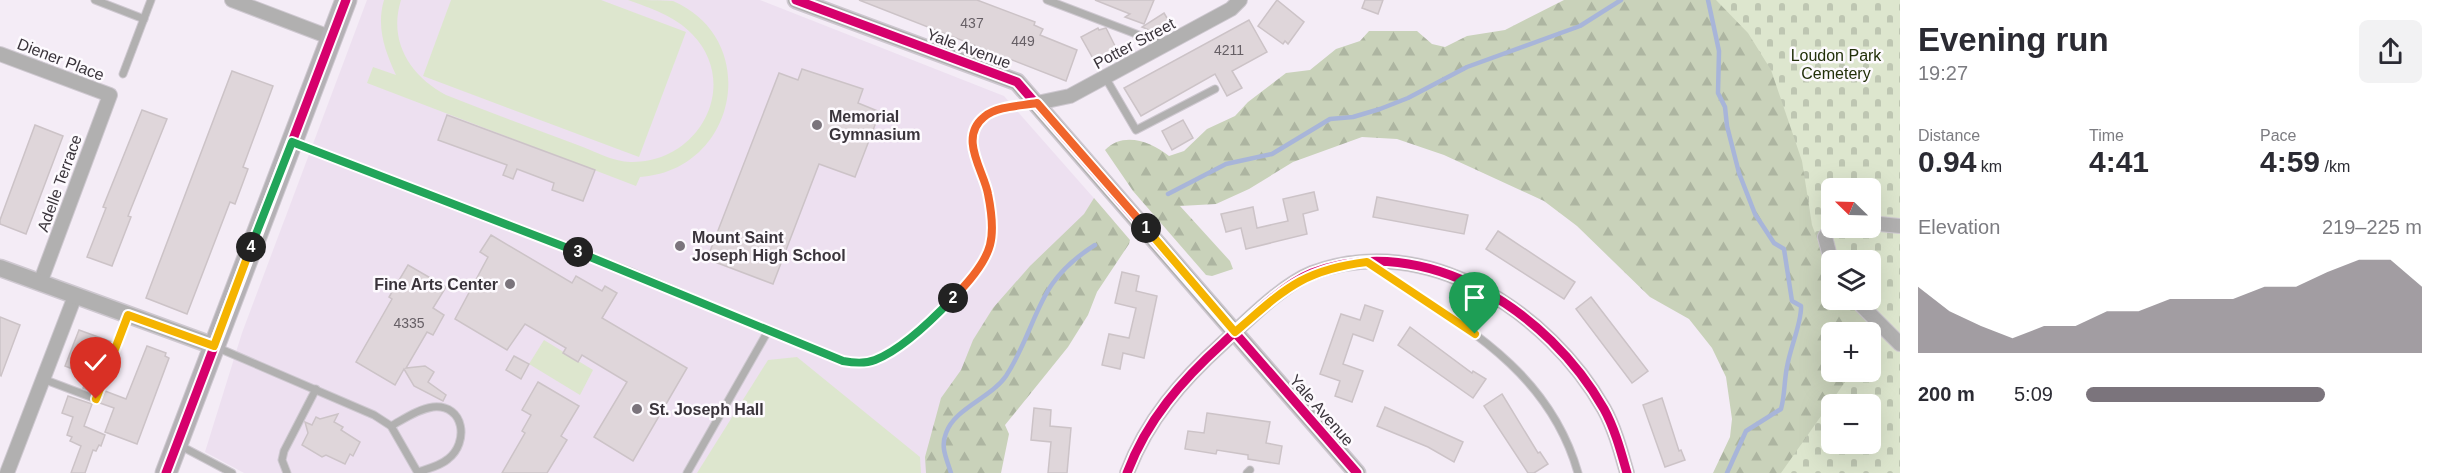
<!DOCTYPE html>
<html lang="en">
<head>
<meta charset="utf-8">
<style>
  :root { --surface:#fff; --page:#f2f2f3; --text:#2b2b33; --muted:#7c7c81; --accent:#7b747c }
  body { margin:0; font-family:Arial,sans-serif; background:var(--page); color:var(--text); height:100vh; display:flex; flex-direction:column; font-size:22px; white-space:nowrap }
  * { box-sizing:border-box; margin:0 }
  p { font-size:20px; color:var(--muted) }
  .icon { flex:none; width:33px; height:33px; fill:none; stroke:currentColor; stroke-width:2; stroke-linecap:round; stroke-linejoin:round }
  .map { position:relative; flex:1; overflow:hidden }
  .panel { display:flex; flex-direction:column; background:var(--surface); width:540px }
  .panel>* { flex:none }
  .needle { width:39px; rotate:293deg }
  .buttons { position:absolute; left:1821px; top:178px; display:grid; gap:12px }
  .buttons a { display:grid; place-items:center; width:60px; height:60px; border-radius:9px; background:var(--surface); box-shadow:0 6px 24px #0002; font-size:30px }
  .pin { position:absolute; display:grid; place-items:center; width:51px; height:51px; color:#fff; margin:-62px -26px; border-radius:50% 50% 50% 0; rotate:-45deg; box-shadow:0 0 6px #0007 }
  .pin .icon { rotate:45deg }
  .km { position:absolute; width:30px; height:30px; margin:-15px; border-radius:50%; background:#222; color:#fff; font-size:16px; line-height:30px; text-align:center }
  .round { display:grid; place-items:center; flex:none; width:63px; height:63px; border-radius:9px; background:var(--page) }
  .overview { display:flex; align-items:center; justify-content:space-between; height:102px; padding:0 18px }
  h1 { font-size:33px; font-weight:800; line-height:45px }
  .figures { display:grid; grid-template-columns:repeat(3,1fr); gap:9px; height:102px; padding:6px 18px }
  .figures div { display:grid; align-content:center }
  .figures b { font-size:30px; font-weight:800 }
  .figures small { font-size:16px; font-weight:400 }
  .figures p { font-size:16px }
  .chart { height:168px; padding:12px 18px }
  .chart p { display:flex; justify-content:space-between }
  .chart svg { width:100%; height:108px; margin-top:6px; fill:var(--accent); opacity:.7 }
  ul { padding:0 18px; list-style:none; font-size:20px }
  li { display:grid; grid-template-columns:96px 72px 1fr; align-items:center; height:45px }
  li i { height:15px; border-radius:8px; background:var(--accent) }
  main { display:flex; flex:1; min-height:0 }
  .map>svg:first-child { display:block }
  .built { fill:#ede0f0 }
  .green { fill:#dde6ce }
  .forest { fill:url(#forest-firs); fill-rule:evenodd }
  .cemetery { fill:url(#cemetery-stones); fill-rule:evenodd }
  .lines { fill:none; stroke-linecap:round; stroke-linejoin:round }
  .stream { stroke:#a8b5d9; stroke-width:4.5 }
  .building { fill:#dfd6da; stroke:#ccc3c7; stroke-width:1.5 }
  .service-casing { stroke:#cec8d0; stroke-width:9 }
  .minor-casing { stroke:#cec8d0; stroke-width:16 }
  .tertiary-casing { stroke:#cec8d0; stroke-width:19 }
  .primary-casing { stroke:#cec8d0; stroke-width:23 }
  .service { stroke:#b1b0b0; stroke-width:7 }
  .minor { stroke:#b1b0b0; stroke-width:14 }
  .tertiary { stroke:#b1b0b0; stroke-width:16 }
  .primary { stroke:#b4b1b5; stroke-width:21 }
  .cycleway-casing { stroke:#fdfafe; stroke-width:13 }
  .cycleway { stroke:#d6006c; stroke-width:9 }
  .split-1-casing { stroke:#fff; stroke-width:12 }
  .split-2-casing { stroke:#fff; stroke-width:12 }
  .split-3-casing { stroke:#fff; stroke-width:12 }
  .split-4-casing { stroke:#fff; stroke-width:12 }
  .split-5-casing { stroke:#fff; stroke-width:12 }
  .split-1 { stroke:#f5b400; stroke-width:8 }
  .split-2 { stroke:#f0652b; stroke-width:8 }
  .split-3 { stroke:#22a559; stroke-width:8 }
  .split-4 { stroke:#22a559; stroke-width:8 }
  .split-5 { stroke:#f5b400; stroke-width:8 }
  .poi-dot { fill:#7b747c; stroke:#fdfafe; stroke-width:2 }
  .labels { text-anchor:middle; stroke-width:5; stroke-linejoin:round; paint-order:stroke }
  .number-label { font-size:14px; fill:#665f65 }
  .street-label { font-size:16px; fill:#3a343b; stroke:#fdfafe }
  .park-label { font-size:16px; fill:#223009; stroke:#fdfafe }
  .poi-label { font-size:16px; font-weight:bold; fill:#3a343b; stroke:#fdfafe; text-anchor:start }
</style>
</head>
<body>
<main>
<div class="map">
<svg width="1900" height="473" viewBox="0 0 1900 473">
  <defs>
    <pattern id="forest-firs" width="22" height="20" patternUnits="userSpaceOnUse" patternTransform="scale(1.5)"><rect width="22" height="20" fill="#c9d2ba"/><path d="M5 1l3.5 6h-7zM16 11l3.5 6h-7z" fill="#adb5a1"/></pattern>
    <pattern id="cemetery-stones" width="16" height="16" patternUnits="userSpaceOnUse" patternTransform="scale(1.5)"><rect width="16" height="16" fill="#dde6ce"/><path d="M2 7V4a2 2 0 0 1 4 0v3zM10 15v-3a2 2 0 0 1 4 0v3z" fill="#bec6b2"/></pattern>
  </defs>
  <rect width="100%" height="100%" fill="#f4ecf6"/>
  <path class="built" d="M367,0H760L1004,96L1114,221L932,473H244L205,452L242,333Z"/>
  <g class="green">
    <path d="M384,0H401C388,41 410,76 446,95C489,112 532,128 575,144C592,150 613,162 631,162C700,163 741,84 692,34C675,16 650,8 628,0C641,0 662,0 673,1C763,40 737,171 640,177L636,186L367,83L373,67L396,75C385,51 376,27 384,0Z"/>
    <path d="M451,0H601L686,32L639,157L423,76Z"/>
    <path d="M544,340L593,370L580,395L529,364Z"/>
    <path d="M797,357L920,457L921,473H697L768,360Z"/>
  </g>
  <g class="forest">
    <path d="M1564,0H1900L1870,189H1832V300H1850L1896,353L1832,405L1808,473H1713L1730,437L1732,419L1726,377L1712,348L1689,319L1650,297L1577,226L1544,201L1444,155L1397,139L1362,137L1293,162L1249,189L1216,204L1180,206L1230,261L1233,269L1212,276L1206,275L1133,191L1105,150C1124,131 1151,142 1169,156L1184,151L1207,129L1235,116L1248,102L1286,73L1310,70L1336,49L1360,41L1369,31H1417L1432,44L1445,47L1467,36L1505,30ZM1832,333H1870V372H1832Z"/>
    <path d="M1094,198L1130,240L1129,244L1097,292L1088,315L1068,347L1005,425L1009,434L1001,473H926L925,457L941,398L961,370L973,340L993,308L1030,266L1084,214Z"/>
  </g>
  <path class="cemetery" d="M1716,0H1900V473H1781L1852,372H1870L1871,346L1878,335L1847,300H1870V261H1832L1831,276L1812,225L1802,161L1771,70L1748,33ZM1832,189H1870V228H1832ZM1832,405H1870V444H1832Z"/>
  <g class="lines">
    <g class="stream">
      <path d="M1708,0L1719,51L1718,93L1725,107L1727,126L1739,173L1755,214L1774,243L1784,249L1792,301L1801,306C1802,322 1790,348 1787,367C1784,381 1785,395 1781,409L1746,431L1727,473"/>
      <path d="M1168,194L1226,164L1272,154L1330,119L1353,117L1380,109L1408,98L1467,67L1580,26L1621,0"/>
      <path d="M951,473C947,459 940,448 946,433C955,408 991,398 1006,376C1041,321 1033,284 1095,245"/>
    </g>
  </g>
  <g class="building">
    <path d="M859,0H977L1035,22L1034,25L1043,29L1040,35L1077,50L1066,81Z"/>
    <path d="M1095,0H1154L1144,24L1125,17L1130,14Z"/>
    <path d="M1277,0L1304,22L1288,44L1285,41L1283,44L1258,26Z"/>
    <path d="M1365,0H1383L1378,14L1362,8Z"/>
    <path d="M1164,13L1170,23L1154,32L1142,27Z"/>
    <path d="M1249,20L1267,52L1232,71L1242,88L1227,96L1215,74L1141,116L1124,88Z"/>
    <path d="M1098,28L1099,30L1106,28L1115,46L1112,48L1114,52L1095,62L1081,37Z"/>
    <path d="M802,69L863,89L858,103L880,112L855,177L819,164L773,284L707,259L779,73L798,80Z"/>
    <path d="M232,71L273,86L243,167L248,169L235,204L230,202L187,314L146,298Z"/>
    <path d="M142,110L167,119L128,216L131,217L112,266L87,257L106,208L103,207Z"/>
    <path d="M447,115L595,170L583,201L552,190L554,183L517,169L513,179L503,175L507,165L438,140Z"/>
    <path d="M1183,120L1193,138L1172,150L1162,131Z"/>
    <path d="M35,125L63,136L26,234L0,224V220Z"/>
    <path d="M1314,192L1318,210L1303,214L1307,234L1246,249L1241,228L1226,232L1221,214L1253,207L1257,228L1288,221L1283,199Z"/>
    <path d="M1377,197L1468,215L1464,234L1373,217Z"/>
    <path d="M1498,231L1575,282L1564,299L1486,249Z"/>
    <path d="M491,235L572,283L576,276L602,291L605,286L617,293L602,318L687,368L633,461L594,437L627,382L582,355L578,362L563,353L566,348L525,324L507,350L455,319L488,257L480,252Z"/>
    <path d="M408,265L446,287L433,308L444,315L433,335L427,332L406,368L425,366L434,372L428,382L446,395L443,401L414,386L404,369L395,385L356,362L392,299L389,297Z"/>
    <path d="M1122,272L1139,276L1136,291L1157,296L1144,358L1123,353L1120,369L1102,365L1109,334L1129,338L1136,308L1115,303Z"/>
    <path d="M1591,297L1648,371L1632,383L1576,309Z"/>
    <path d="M1365,305L1383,311L1373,341L1353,334L1343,364L1363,371L1352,402L1335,396L1340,381L1320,374L1341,314L1360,320Z"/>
    <path d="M0,317L20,325L1,376L0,375Z"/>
    <path d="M1410,327L1472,373L1473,371L1486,379L1473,398L1398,345Z"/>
    <path d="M79,330L112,342L93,392L83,388L88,375L65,366Z"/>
    <path d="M147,346L166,353L165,356L169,358L137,444L105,432L114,408L100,403L105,391L126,399Z"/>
    <path d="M514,356L529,364L521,379L506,370Z"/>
    <path d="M538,382L579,406L561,436L567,440L547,473H502L525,433L522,431L531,415L522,410Z"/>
    <path d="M1502,394L1538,453L1540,452L1548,464L1534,473H1528L1484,406Z"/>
    <path d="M68,396L92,404L84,426L105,435L101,446L99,445L96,451L93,450L85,473H71L81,446L70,441L72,437L67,435L73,417L62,413Z"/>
    <path d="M1662,398L1679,451L1681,450L1685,460L1665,467L1643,405Z"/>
    <path d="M1385,407L1463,442L1454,462L1428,447L1377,426Z"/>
    <path d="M1034,408L1051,410L1050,426L1071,428L1067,473H1048L1051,442L1031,440Z"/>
    <path d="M1207,413L1270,422L1266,443L1282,446L1279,464L1248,459V455L1217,450L1216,454L1185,449L1188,431L1204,433Z"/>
    <path d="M338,414L334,422L343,427L341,430L360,442L353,456L350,454L345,464L326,455L322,457L302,445L308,433L305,422L312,425L316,417L320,419Z"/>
  </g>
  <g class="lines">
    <defs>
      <g id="service">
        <path d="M95,0L144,19"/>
        <path d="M1047,0L1165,45"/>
        <path d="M123,74L151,0"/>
        <path d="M1105,77L1136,130L1215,89"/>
        <path d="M293,143L629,271L842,361C853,363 863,364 874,361C904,351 987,273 990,242C992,226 992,207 988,192C982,172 967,151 975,130C984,108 1014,107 1034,103"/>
        <path d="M1371,265C1457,322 1548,367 1578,473"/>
        <path d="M216,347L374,415L391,426L418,473"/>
        <path d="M43,379L96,399L128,315"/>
        <path d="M391,426C404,419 418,409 433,407C465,404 469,443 448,459C440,466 427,469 418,472"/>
        <path d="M179,445L232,473"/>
        <path d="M287,473L282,460L284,451L316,389"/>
        <path d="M687,473L768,331"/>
        <path d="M1247,473L1250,470"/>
      </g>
      <g id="minor">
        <path d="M232,0L332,38"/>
        <path d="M0,54L110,95L40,283"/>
        <path d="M1037,103L1070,96L1231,9L1240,0"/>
        <path d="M1870,223L1900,226"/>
        <path d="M1832,226L1825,237L1832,264"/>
        <path d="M1856,300L1900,344"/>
        <path d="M7,473L75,296"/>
        <path d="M1127,473C1147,420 1182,380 1223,343C1247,321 1282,285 1312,273C1426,230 1549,312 1604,409C1615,429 1621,452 1627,473"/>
      </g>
      <g id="tertiary">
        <path d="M796,0L1017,82L1357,473"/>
        <path d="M0,268L214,346"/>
      </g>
      <path id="primary" d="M166,473L346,0"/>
    </defs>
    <use href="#service" class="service-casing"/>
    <use href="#minor" class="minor-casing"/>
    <use href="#tertiary" class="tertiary-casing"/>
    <use href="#primary" class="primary-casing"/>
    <use href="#service" class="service"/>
    <use href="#minor" class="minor"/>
    <use href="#tertiary" class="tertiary"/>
    <use href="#primary" class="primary"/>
    <defs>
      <g id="cycleway">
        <path d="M796,0L1017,82L1357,473"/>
        <path d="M166,473L346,0"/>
        <path d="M1127,473C1147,420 1182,380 1223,343C1247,321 1282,285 1312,273C1426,230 1549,312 1604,409C1615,429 1621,452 1627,473"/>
      </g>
    </defs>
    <use href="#cycleway" class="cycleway-casing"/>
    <use href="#cycleway" class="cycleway"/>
  </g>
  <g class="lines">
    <defs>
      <path id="split-1" d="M1146,228L1235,332C1283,291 1301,270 1367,262L1475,334"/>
      <path id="split-2" d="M953,298C967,284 985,264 990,245C994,230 991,209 988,194C984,171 958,138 984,117C997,106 1021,106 1037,103L1146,228"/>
      <path id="split-3" d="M578,252L843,361C854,363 865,364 875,360C901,350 934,318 953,298"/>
      <path id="split-4" d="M251,247L292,142L578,252"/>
      <path id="split-5" d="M96,399L128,315L214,346L251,247"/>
    </defs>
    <use href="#split-1" class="split-1-casing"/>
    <use href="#split-2" class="split-2-casing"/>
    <use href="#split-3" class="split-3-casing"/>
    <use href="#split-4" class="split-4-casing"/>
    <use href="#split-5" class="split-5-casing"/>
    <use href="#split-1" class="split-1"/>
    <use href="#split-2" class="split-2"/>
    <use href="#split-3" class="split-3"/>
    <use href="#split-4" class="split-4"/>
    <use href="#split-5" class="split-5"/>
  </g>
  <g class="poi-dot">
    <circle cx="817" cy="125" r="6"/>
    <circle cx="680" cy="246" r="6"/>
    <circle cx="510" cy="284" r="6"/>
    <circle cx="637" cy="409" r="6"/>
  </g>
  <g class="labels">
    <g class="number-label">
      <text x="972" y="28">437</text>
      <text x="1023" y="46">449</text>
      <text x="1229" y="55">4211</text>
      <text x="409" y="328">4335</text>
    </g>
    <g class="street-label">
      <text transform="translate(1134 43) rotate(-28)" y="6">Potter Street</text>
      <text transform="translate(969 48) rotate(20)" y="6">Yale Avenue</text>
      <text transform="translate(61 59) rotate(21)" y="6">Diener Place</text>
      <text transform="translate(59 183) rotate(-70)" y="6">Adelle Terrace</text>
      <text transform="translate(1322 410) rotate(49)" y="6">Yale Avenue</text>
    </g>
    <g class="park-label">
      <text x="1836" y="61">Loudon Park<tspan x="1836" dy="18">Cemetery</tspan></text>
    </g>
    <g class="poi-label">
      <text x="829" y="122">Memorial<tspan x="829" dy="18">Gymnasium</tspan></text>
      <text x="692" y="243">Mount Saint<tspan x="692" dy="18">Joseph High School</tspan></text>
      <text x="498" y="290" text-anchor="end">Fine Arts Center</text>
      <text x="649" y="415">St. Joseph Hall</text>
    </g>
  </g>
</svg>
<div class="buttons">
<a><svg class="needle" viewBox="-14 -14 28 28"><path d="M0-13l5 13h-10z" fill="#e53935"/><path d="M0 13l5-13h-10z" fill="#7c7c81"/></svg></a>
<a><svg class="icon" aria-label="layers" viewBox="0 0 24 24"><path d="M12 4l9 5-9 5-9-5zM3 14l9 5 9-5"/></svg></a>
<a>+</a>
<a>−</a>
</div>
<div class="pin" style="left:1475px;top:334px;background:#1e9e55"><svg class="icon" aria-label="arrive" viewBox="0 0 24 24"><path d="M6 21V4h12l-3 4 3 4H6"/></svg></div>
<div class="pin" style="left:96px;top:399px;background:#d93025"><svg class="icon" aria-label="check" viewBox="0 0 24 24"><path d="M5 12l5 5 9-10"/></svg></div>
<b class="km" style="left:1146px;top:228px">1</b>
<b class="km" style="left:953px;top:298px">2</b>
<b class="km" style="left:578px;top:252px">3</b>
<b class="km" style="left:251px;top:247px">4</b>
</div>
<section class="panel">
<div class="overview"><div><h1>Evening run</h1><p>19:27</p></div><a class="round"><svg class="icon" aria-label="share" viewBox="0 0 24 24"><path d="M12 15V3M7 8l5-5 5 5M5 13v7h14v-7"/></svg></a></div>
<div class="figures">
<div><p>Distance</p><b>0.94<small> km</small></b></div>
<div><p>Time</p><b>4:41</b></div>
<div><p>Pace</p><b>4:59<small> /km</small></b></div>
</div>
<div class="chart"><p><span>Elevation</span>219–225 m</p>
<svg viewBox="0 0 160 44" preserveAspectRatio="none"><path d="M0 44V17L10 27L20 33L30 38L40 33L50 33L60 27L70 27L80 22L90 22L100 22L110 17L120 17L130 11L140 6L150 6L160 17V44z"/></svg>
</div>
<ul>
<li><b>200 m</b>5:09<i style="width:71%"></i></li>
</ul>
</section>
</main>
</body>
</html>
